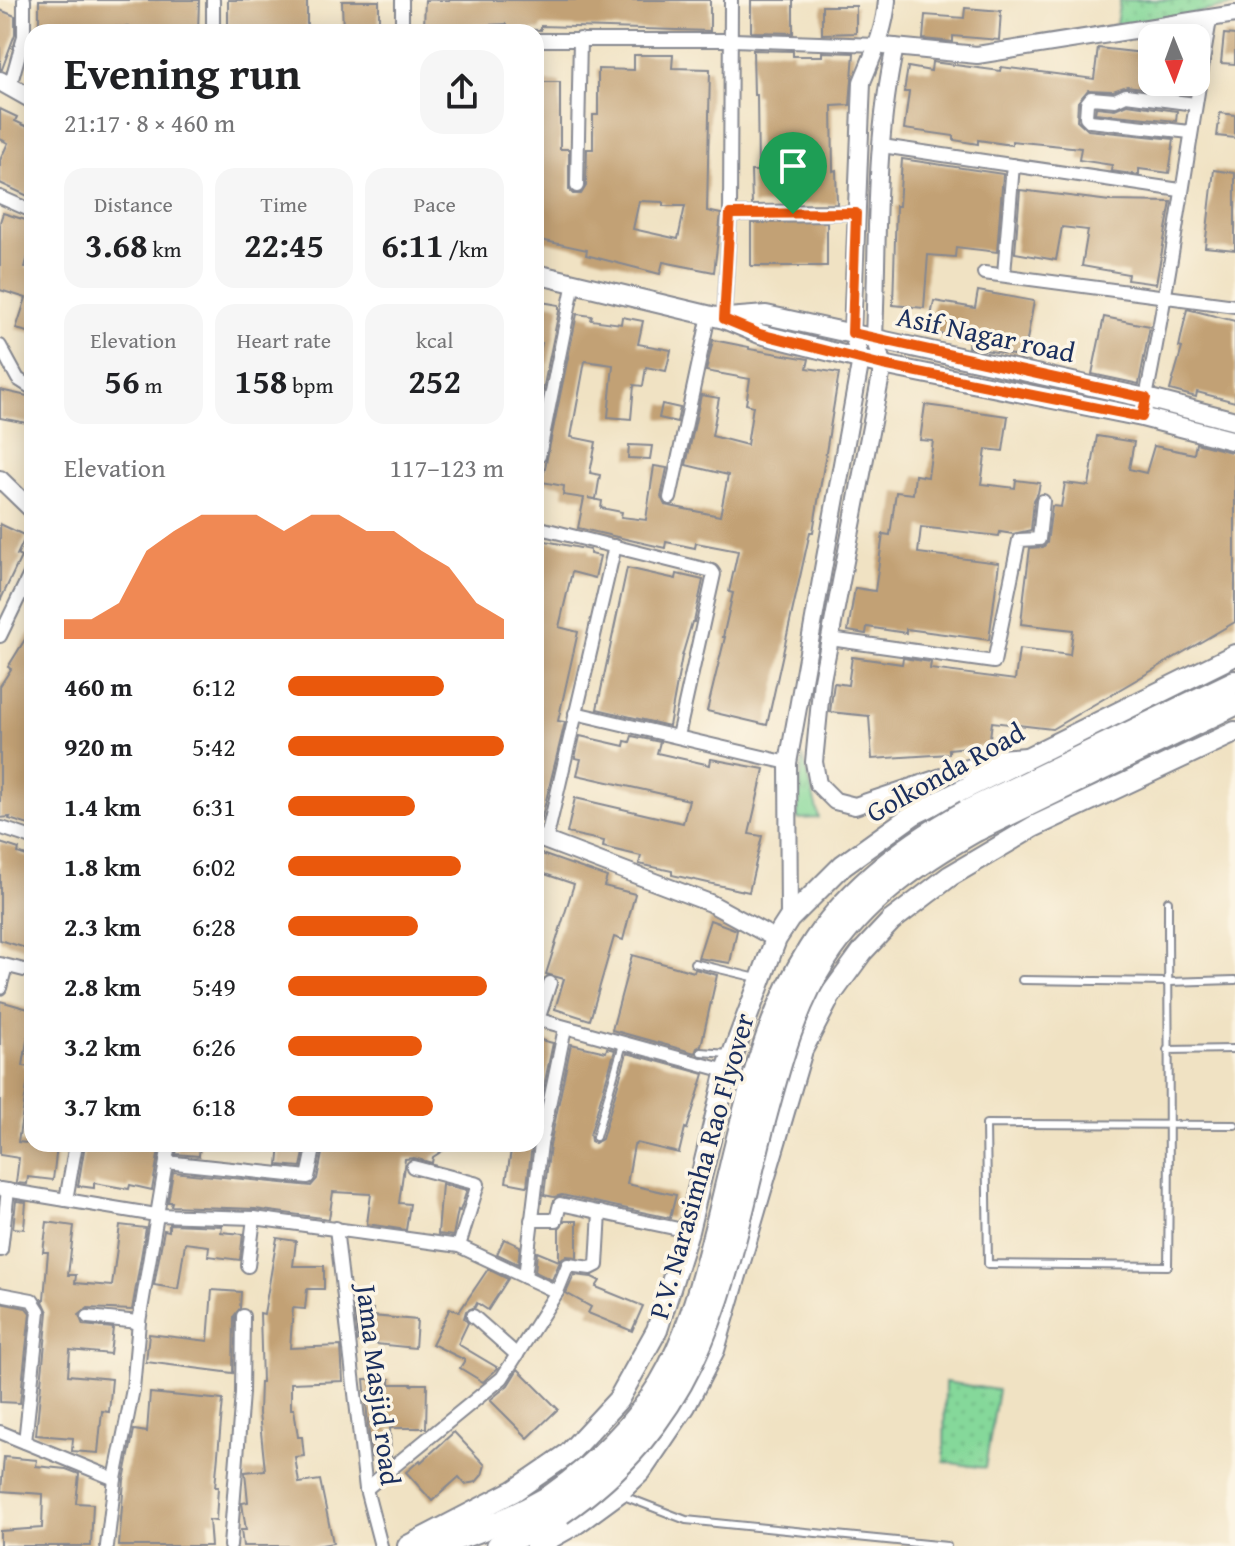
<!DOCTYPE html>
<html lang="en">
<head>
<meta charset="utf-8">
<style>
  :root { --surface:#fff; --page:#f6f6f6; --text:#202124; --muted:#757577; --accent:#ea580c }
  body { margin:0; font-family:"Gentium Book Plus",serif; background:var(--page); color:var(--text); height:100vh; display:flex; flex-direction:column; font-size:30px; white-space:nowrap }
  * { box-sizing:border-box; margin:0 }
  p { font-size:26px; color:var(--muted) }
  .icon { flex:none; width:44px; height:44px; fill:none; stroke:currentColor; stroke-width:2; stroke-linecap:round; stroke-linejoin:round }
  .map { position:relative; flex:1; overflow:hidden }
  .side { position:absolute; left:24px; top:24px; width:520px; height:1128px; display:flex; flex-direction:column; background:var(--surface); border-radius:24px; box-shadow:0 4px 20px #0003 }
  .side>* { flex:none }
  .needle { width:52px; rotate:179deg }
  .controls { position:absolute; left:1138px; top:24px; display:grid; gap:16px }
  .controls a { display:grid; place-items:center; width:72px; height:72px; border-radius:16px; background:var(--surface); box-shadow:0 4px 20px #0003; font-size:40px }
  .pin { position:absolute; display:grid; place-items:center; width:68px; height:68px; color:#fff; margin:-82px -34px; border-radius:50% 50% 50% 0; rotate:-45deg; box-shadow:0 0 8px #0007 }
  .pin .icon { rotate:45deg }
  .round { display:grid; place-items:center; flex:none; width:84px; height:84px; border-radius:24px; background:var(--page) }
  .overview { display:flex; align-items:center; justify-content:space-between; height:136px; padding:0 40px }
  h1 { font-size:44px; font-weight:700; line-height:60px }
  .metrics { display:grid; grid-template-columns:repeat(3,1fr); gap:12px; height:136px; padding:8px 40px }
  .metrics div { display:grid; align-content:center; border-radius:20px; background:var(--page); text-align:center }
  .metrics b { font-size:34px; font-weight:700 }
  .metrics small { font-size:22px; font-weight:400 }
  .metrics p { font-size:22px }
  .chart { height:224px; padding:16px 40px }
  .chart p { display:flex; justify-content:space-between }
  .chart svg { width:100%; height:144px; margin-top:8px; fill:var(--accent); opacity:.7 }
  ul { padding:0 40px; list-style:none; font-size:26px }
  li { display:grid; grid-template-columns:128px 96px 1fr; align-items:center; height:60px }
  li i { height:20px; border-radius:10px; background:var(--accent) }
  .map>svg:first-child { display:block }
  .grass { fill:url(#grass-tufts); stroke:#50847c; stroke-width:2 }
  .park { fill:url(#park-dots); stroke:#50847c; stroke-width:2 }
  .building { fill:#c2a175; fill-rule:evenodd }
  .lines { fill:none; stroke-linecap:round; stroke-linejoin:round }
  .service-casing { stroke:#868890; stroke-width:10 }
  .minor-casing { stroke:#868890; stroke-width:16 }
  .tertiary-casing { stroke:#868890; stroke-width:20 }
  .secondary-casing { stroke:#868890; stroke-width:22 }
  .trunk-casing { stroke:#868890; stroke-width:24 }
  .motorway-casing { stroke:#868890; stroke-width:26 }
  .service { stroke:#fff; stroke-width:6 }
  .minor { stroke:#fff; stroke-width:12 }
  .tertiary { stroke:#fff; stroke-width:16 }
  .secondary { stroke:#fff; stroke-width:18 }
  .trunk { stroke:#fff; stroke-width:20 }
  .motorway { stroke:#fff; stroke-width:22 }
  .motorway-bridge-casing { stroke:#868890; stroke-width:26; stroke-linecap:butt }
  .motorway-bridge { stroke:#fff; stroke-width:22 }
  .route-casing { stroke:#fff; stroke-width:16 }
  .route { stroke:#ea580c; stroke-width:10 }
  .labels { text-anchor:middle; stroke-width:7; stroke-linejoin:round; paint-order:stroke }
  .street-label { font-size:28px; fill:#1b2f5e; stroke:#fcf5e5 }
</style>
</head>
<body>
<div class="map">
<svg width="1235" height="1546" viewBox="0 0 1235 1546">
  <defs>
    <pattern id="grass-tufts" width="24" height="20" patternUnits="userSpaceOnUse" patternTransform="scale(2)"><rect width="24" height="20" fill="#85d89a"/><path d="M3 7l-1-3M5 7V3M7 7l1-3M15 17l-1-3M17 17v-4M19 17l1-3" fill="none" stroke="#72ba87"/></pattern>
    <pattern id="park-dots" width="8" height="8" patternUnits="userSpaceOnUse" patternTransform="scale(2)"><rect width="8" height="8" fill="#85d89a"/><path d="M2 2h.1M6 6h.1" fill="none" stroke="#72ba87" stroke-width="1.8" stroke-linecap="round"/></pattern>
  </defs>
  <rect width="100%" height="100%" fill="#fcf5e5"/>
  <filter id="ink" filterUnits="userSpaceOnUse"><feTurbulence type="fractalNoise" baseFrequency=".0125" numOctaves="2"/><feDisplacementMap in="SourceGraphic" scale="16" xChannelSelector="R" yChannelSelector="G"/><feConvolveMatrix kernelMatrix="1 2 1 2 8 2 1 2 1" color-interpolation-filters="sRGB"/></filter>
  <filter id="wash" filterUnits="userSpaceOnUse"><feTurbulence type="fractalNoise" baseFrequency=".006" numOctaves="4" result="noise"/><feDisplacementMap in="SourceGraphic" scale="32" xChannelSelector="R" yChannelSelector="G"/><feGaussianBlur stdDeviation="1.8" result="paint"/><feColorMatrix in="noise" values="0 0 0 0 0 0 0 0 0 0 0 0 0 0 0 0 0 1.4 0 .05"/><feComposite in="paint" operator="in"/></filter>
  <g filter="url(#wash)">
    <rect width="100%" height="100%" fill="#f0e2c3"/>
    <path class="grass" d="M803,756L819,818L797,819Z"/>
    <g class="park">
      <path d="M1120,0H1235V5L1115,30Z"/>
      <path d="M945,1382L998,1390L985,1468L944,1462Z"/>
    </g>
    <g id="blocks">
      <g class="building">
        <path d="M39,0H199L198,32H129V27L77,26V29H39Z"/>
        <rect x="228" y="0" width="79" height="32"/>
        <path d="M425,0H710V31L541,26V30L507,29V24L424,28Z"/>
        <path d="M751,0H793V33L751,32Z"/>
        <path d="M342,1H379V32H343Z"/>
        <path d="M822,6H856V33L822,34Z"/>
        <path d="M965,8L1001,11L999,40L953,36V42L923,39L925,15L964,18Z"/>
        <path d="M0,10L15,16V34L2,69H0Z"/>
        <path d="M1224,34L1235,35V64L1221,63Z"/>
        <path d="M1098,48L1152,54V82H1182L1180,93L1127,86L1113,91L1088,90L1078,102L1077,120L1088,130L1174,139L1169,173L1139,169V175L1111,171L1112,165L1079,160L1081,148L1012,141V145L978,140V144L954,140V136L904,129L909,92H904L908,67L931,71L932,62L1000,71L1001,67L1094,79Z"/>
        <path d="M753,50L793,51V56H822V52L854,53L850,105L832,106L833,171L836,170L837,204L752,205L751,171H758L757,95H754Z"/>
        <path d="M634,55H673L672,68L710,69L707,211L721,214L714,272L663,262L660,274L586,255L587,250L536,239V82H560V149H569V190L573,194H581L586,186L587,149H593V115H598V69L634,70ZM639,201L663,202V206H685L678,239L633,229Z"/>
        <path d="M1127,104L1177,111L1176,121L1095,113L1096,107L1115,109Z"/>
        <path d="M0,109L17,117L15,121L32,129V198L0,183V160L8,143L0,139Z"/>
        <path d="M1220,113L1235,115V138L1217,136Z"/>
        <path d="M902,159L1003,174L997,252L956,247L955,257L928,255L924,308L893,305L896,206H899Z"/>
        <path d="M1214,170L1235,173V250L1205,247Z"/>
        <path d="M1020,190L1110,201L1171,202L1156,284L1127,280L1128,274L1082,266L1088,230L1062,227L1056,260L1015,253Z"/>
        <path d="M3,213L32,222V241L25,267L32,269V333L16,329L26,298L0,290V222Z"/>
        <path d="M827,222V266H751V223Z"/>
        <path d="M978,291L1034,301L1024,357L968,347L969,339L928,332L934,301L975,308Z"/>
        <path d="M536,301L559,305V311L536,425V372L542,343H536Z"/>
        <path d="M1187,309L1235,321V402L1197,392L1196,397L1170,390L1182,348L1179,347Z"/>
        <path d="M577,314L592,316L591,320L621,324L622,317L643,321L638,344L671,350L666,371L646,367L643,386L634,385L631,419L608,417L613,365L585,361L571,437L596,442L590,473L600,475L596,499L588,498L602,501L601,508L622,512L621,517L646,520L654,466L667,468L661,497L665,505L720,516L728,475L686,465L701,395L719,398L712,436L747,445L753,406L746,404L750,379L706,371L713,340L749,347V349L809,359L807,368L839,373L813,532H810L767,725L707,711L725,637H723L733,593L729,592L738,551L696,543L695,548L666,542L665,548L578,528L584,498L563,495L564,486L542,482Z"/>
        <path d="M1104,317L1150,326L1139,384L1092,374Z"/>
        <path d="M0,390L32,397V424L0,418Z"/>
        <path d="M662,404L680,408L677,422L659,418Z"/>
        <path d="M925,405L1008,416L1003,451L986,449L981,484L1015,488L1016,480L1040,483L1038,493L1034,500L1031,530L1013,534L1000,532L999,536L921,527L918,553L999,563L989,640L906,629V633L867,627L866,634L848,631L855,588L875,591L883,534L890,535L896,492L913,494L915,475L928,477L933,441L920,440Z"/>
        <path d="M1097,436L1134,442L1129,469L1146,473L1154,446L1194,454L1196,443L1235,453V622L1052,729L992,722L989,745L949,749V754L872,759L869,716L830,712L834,683L848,685L852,657L902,664L903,658L931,662L930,669L1015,680L1019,649L1070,655L1073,630L1021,624L1024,595L1030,548L1043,547L1047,543L1052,506L1061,507L1065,483L1089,486Z"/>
        <path d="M629,445L652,446L650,459L628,458Z"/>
        <path d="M0,524L26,536L17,555L21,557L0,601Z"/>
        <path d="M536,539L590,550V554L600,556L595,578L572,572L559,627L578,632L558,721L565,722L541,821L536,820V587L541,568L536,567Z"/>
        <path d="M627,568L676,579L677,574L703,580L694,622H692L682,656L669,726L597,709Z"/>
        <path d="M32,628V826L9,819L10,817L0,818V686L11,669L8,667Z"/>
        <path d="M580,736L624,746L625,741L630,742L632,736L660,742L657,753L710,765L711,759L764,769L749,834L762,836L749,892L672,875V871L639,864L641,856L603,847L604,841L567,833L575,798L683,823L689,800L577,775L581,759L575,758Z"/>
        <path d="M0,843L19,849L18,853L32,858V950L0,940Z"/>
        <path d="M536,852L607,877L604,886L635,894L623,940L614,937L590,1020L555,1009L564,979L546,974L574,884L536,871Z"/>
        <path d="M710,920L737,930L730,963L698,958Z"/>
        <path d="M632,955L694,972L695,969L717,975L701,1046L697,1048L695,1053L612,1030Z"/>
        <path d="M0,1001L32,1010V1029L29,1028L23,1066L30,1067L18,1142L57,1146L53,1180L28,1177L27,1184L16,1183L19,1158L0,1155Z"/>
        <path d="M536,1039L553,1043L536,1124Z"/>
        <path d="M571,1044L606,1052L607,1048L615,1050L590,1135L591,1141L595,1143L602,1139L627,1053L704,1074L687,1129L685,1128L679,1153L637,1143L634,1145L627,1184L676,1195L670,1218L562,1195L554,1197L544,1195L550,1145Z"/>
        <path d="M85,1144H160L152,1190L130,1185L129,1189L94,1183V1188L78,1186Z"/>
        <path d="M178,1144H200L199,1156L176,1154Z"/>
        <path d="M280,1144H306L301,1167L278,1165Z"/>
        <path d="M324,1144H364L377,1148L378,1144H453L433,1157L432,1163L414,1158L405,1159L399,1203L410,1204L406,1230L367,1224L371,1194L333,1192L329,1219L255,1209L171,1206L172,1202H168L173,1172L311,1186L317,1179Z"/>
        <path d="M512,1144H532L527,1186L506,1182Z"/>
        <path d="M442,1184L467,1190L460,1211L458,1210L453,1236L438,1234Z"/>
        <path d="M16,1201L26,1202L24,1229L13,1228Z"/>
        <path d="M565,1221H577V1257L566,1256L561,1259L552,1280L535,1272L537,1252L559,1261V1228Z"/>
        <path d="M47,1222L74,1226L68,1275H76L75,1283L112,1286L120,1225L146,1228L132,1310L88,1308L79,1315L83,1325L113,1328L110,1354L70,1350L68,1375L112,1379L109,1412L102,1411L98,1453L72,1451L73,1438L36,1435L48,1312L42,1299H44L48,1252H43Z"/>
        <path d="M169,1224L222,1226L221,1232L243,1234L240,1260L208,1256L209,1246L185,1243L178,1289L154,1285L164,1230L169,1231Z"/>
        <path d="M277,1238L296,1241L293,1266H324V1289H307L305,1309L293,1308L290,1348L341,1346L343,1381L291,1383V1409H294L298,1437H302L304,1456L295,1457L299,1483L320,1480L333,1543L316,1546H243L241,1530H246L242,1503L248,1502L245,1472L265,1470L259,1413L260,1382H262L260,1313L264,1314Z"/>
        <path d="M504,1239L520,1246L518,1264L497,1254Z"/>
        <path d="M488,1269L508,1279L488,1310L477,1303L475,1307L466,1311L464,1318L468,1323L458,1344L498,1368L483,1382L460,1368L465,1360L432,1344L450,1308L459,1312Z"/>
        <path d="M574,1275L592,1277L600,1281L596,1287L643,1306L632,1331L588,1313L591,1307L566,1293Z"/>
        <path d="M212,1290L241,1292L240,1308L234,1316L233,1373L146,1362L149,1334L208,1341Z"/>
        <path d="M0,1303L26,1308L30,1313L20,1403L0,1402Z"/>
        <path d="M354,1308L373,1309L372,1316L417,1320L415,1348L375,1344L376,1341L358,1340Z"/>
        <path d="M518,1369L558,1409L528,1438L490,1400L508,1385Z"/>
        <path d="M364,1379H390V1384H412V1386L413,1384H427L426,1428H390L391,1457H371Z"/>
        <path d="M150,1393L223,1400L215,1487H218L216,1521L209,1520L211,1546H119L124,1480L134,1430L147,1432Z"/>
        <path d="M454,1432L485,1465L482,1475L476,1482L465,1484L459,1477L432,1501L406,1472L420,1460L421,1462Z"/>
        <path d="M4,1457L37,1460L36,1466L66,1469L79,1474L76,1503L93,1504L91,1546H0V1531L42,1528L43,1494L1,1491Z"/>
      </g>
    </g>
  </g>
  <g filter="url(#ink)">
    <use href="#blocks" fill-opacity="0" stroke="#868890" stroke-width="2"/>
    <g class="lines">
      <defs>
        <g id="service">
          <path d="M1168,901C1168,1022 1170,1144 1168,1266L988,1264L986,1124L1235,1125"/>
          <path d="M694,963L757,978"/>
          <path d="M1022,980L1168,982L1235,980"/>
          <path d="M1167,1050L1235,1049"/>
          <path d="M701,1052L729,1054"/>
          <path d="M596,1137L623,1044"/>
          <path d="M621,1495L686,1520L947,1546"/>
        </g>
        <g id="minor">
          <path d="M402,0V32"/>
          <path d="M213,32V0"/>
          <path d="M536,40H733L878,45"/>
          <path d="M10,86L24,36V0"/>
          <path d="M1190,132L1090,121L1086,117L1087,103L1091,98L1115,100L1126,95L1195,104"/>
          <path d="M882,146L1180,190"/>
          <path d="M577,186L580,39"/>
          <path d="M0,197L32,211"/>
          <path d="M730,214L856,213"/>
          <path d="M984,273L1235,306"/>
          <path d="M1004,274L1013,165"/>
          <path d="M724,319L730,214L731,0"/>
          <path d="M0,346L18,379L32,388"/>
          <path d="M1145,402C1171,276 1188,147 1210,20"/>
          <path d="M539,456L574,282"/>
          <path d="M670,498L709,315"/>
          <path d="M536,527L712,571L714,574L678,736"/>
          <path d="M0,636L32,570"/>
          <path d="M830,639L994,662L1019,540L1039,539L1043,501"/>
          <path d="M575,713L788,763"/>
          <path d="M2,828L32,838"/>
          <path d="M546,841L615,546"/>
          <path d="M0,964L32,972"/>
          <path d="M0,988L6,966"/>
          <path d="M536,1019L759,1080"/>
          <path d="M538,1020L550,983"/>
          <path d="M166,1162L308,1177L315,1144"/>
          <path d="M413,1167L478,1184L459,1246"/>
          <path d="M0,1189L156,1215L254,1218L459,1246L557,1292"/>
          <path d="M66,1200L76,1144"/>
          <path d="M531,1220H556L560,1204L688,1231"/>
          <path d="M336,1228L366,1489L381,1546"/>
          <path d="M1,1250L8,1190"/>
          <path d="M248,1266L254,1218"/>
          <path d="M525,1277L541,1144L565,1028"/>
          <path d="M0,1294L32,1300L39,1311L25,1442"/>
          <path d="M473,1316L517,1355"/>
          <path d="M88,1317L139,1322"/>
          <path d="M0,1432L115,1479"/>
          <path d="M366,1489L502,1378L557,1292L568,1265L591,1268L597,1265L600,1212"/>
          <path d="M107,1546L115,1479L133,1389L139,1322L169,1144"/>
          <path d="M230,1546L242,1393L243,1316"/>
        </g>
        <g id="tertiary">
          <path d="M884,46L977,55L1235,14"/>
          <path d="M895,47C874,142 878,242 874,338L883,365L822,680L814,762L818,784L835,801L855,806L998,758L1027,756"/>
          <path d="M0,479L32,510"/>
          <path d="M536,837L710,903L776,939"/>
          <path d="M789,919L788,763L861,359L852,333L862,82C873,55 885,30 887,0"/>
        </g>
        <g id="secondary">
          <path d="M0,81L32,99"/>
          <path d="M536,274L724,319L760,334L883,365L1142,417L1235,441"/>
          <path d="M727,318L766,315L1146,398L1235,421"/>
        </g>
        <g id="trunk">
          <path d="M408,1546L514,1491L568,1454L618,1400L657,1330L688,1231L727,1070L776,939L789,919L843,865L914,814L1235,655"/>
          <path d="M536,1546L577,1523L618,1493L641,1471L685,1406L714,1350L802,1050L830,996L862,952L891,921L950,876L1033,827L1235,732"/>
        </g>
        <g id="motorway">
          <path d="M966,812L1235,682"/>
          <path d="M976,830L1235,704"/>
          <path d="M431,1546C474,1535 513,1518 551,1496"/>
          <path d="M498,1546L528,1532L561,1513"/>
        </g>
      </defs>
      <use href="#service" class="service-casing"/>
      <use href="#minor" class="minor-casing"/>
      <use href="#tertiary" class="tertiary-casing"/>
      <use href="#secondary" class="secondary-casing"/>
      <use href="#trunk" class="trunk-casing"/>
      <use href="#motorway" class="motorway-casing"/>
      <use href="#service" class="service"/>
      <use href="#minor" class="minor"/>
      <use href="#tertiary" class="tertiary"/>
      <use href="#secondary" class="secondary"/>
      <use href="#trunk" class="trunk"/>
      <use href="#motorway" class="motorway"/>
      <defs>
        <g id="motorway-bridge">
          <path d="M551,1496C594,1465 632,1429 660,1384C687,1339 701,1287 714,1236C739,1140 755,1036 809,950C847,889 904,846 966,812"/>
          <path d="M561,1513C708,1412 723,1281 764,1121C779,1065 794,1007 826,958C863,901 918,863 976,830"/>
        </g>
      </defs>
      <use href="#motorway-bridge" class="motorway-bridge-casing"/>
      <use href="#motorway-bridge" class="motorway-bridge"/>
    </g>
  </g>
  <g class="lines" filter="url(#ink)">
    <defs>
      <path id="route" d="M856,213L852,333L1146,398L1142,417L883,365L760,334L724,319L730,214Z"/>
    </defs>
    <use href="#route" class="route-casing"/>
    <use href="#route" class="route"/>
  </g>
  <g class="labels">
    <g class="street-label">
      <text transform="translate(986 334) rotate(12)" y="10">Asif Nagar road</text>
      <text transform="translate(945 772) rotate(-29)" y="10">Golkonda Road</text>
      <text transform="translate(701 1166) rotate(-74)" y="10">P.V. Narasimha Rao Flyover</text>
      <text transform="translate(379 1385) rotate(83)" y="10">Jama Masjid road</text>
    </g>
  </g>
</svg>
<div class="controls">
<a><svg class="needle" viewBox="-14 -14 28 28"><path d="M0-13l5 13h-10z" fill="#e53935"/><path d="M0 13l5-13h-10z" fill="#757577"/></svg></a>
</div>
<div class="pin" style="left:793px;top:214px;background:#1e9e55"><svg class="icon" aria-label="arrive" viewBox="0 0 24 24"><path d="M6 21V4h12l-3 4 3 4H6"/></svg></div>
<section class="side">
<div class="overview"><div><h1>Evening run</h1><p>21:17 · 8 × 460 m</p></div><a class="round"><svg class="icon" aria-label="share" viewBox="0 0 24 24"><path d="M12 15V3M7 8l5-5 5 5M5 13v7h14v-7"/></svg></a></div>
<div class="metrics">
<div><p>Distance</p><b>3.68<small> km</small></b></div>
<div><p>Time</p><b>22:45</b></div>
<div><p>Pace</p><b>6:11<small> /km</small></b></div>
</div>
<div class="metrics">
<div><p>Elevation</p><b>56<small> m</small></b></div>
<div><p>Heart rate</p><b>158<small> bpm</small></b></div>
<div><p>kcal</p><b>252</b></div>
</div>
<div class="chart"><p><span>Elevation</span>117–123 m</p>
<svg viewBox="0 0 160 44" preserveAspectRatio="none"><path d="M0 44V38L10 38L20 33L30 17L40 11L50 6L60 6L70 6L80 11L90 6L100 6L110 11L120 11L130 17L140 22L150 33L160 38V44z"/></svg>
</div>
<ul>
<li><b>460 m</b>6:12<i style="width:72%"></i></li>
<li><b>920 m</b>5:42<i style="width:100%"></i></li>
<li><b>1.4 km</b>6:31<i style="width:59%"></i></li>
<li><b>1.8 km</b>6:02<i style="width:80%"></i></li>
<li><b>2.3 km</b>6:28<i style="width:60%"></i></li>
<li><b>2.8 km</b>5:49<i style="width:92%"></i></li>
<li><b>3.2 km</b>6:26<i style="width:62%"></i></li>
<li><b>3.7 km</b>6:18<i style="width:67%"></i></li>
</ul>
</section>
</div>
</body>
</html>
